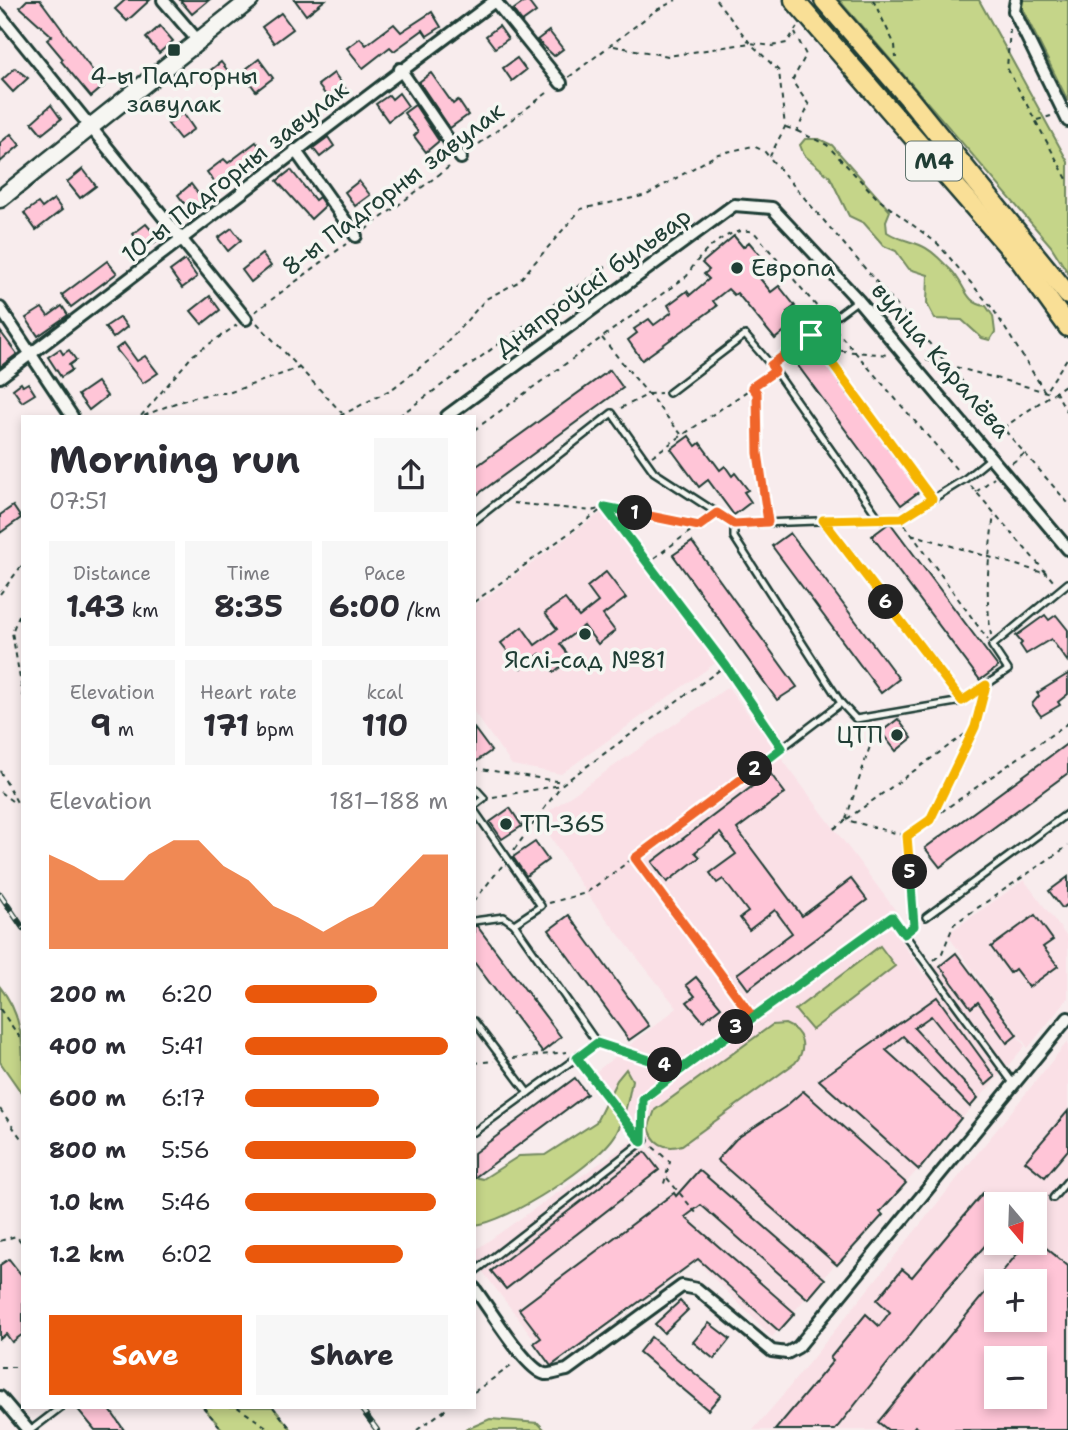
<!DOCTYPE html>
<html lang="en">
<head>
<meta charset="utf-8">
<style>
  :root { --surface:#fff; --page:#f7f7f7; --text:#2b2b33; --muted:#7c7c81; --accent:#ea580c }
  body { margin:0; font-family:"Shantell Sans",sans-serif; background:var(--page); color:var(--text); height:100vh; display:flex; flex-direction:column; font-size:26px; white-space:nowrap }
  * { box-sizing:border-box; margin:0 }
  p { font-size:23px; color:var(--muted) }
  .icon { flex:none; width:38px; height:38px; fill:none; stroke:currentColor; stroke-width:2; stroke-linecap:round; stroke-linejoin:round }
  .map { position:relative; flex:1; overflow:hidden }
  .side { position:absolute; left:21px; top:415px; width:455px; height:994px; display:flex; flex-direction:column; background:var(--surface); border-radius:0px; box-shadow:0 4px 10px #0003 }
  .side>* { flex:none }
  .needle { width:46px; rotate:161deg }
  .tools { position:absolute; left:984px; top:1192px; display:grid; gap:14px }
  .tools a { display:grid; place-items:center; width:63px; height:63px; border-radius:0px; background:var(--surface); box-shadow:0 4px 10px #0003; font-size:35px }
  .pin { position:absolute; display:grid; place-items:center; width:60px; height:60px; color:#fff; margin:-30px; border-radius:14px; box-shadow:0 4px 10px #0006 }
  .km { position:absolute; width:35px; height:35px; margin:-18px; border-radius:50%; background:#222; color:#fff; font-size:19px; line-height:35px; text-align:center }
  .round { display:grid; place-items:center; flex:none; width:74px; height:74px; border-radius:0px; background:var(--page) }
  .summary { display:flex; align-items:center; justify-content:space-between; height:119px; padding:0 28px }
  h1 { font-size:38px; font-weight:700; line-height:52px }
  .stats { display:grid; grid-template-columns:repeat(3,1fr); gap:10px; height:119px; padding:7px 28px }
  .stats div { display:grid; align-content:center; border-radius:0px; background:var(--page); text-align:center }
  .stats b { font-size:30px; font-weight:700 }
  .stats small { font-size:19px; font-weight:400 }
  .stats p { font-size:19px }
  .chart { height:196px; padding:14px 28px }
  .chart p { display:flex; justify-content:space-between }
  .chart svg { width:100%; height:126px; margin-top:7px; fill:var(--accent); opacity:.7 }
  .action { display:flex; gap:14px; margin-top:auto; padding:14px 28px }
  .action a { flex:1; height:80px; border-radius:0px; background:var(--accent); color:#fff; font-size:28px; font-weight:700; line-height:80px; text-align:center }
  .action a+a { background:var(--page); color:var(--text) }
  ul { padding:0 28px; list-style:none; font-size:23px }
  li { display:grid; grid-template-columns:112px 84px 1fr; align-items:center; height:52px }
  li i { height:18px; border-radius:9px; background:var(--accent) }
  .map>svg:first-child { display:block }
  .built { fill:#fae0e6; fill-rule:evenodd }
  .green { fill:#c5d589; stroke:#72895e; stroke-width:2 }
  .building { fill:#ffc5d7; stroke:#1f3d34; stroke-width:2; fill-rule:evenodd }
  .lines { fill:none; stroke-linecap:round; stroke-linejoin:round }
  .lane-casing { stroke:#1f3d34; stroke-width:10 }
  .street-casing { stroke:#1f3d34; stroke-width:16 }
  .secondary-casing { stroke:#1f3d34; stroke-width:21 }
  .primary-casing { stroke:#1f3d34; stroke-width:23 }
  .path { stroke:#1f3d34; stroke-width:2; stroke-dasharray:5 5; stroke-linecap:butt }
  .lane { stroke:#f6f6f2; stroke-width:5 }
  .street { stroke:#f6f6f2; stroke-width:10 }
  .secondary { stroke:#f6f6f2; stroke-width:16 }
  .primary { stroke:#f9df96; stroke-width:18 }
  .rail-casing { stroke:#1f3d34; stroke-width:6 }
  .rail { stroke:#f6f6f2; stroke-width:3.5; stroke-dasharray:10; stroke-linecap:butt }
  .split-1-casing { stroke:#fff; stroke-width:14 }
  .split-2-casing { stroke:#fff; stroke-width:14 }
  .split-3-casing { stroke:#fff; stroke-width:14 }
  .split-4-casing { stroke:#fff; stroke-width:14 }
  .split-5-casing { stroke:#fff; stroke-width:14 }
  .split-6-casing { stroke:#fff; stroke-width:14 }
  .split-7-casing { stroke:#fff; stroke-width:14 }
  .split-1 { stroke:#f0652b; stroke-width:9 }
  .split-2 { stroke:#22a559; stroke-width:9 }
  .split-3 { stroke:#f0652b; stroke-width:9 }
  .split-4 { stroke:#22a559; stroke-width:9 }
  .split-5 { stroke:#22a559; stroke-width:9 }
  .split-6 { stroke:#f5b400; stroke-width:9 }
  .split-7 { stroke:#f5b400; stroke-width:9 }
  .poi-dot { fill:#1f3d34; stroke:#f6f6f2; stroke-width:2.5 }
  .labels { text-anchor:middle; stroke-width:7; stroke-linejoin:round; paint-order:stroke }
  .shield { fill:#f6f6f2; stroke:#60746d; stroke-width:2 }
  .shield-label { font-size:23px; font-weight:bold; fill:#1f3d34 }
  .poi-label { font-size:24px; fill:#1f3d34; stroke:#f6f6f2 }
  .street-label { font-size:24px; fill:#1f3d34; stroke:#f6f6f2 }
</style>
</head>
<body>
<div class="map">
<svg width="1068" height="1430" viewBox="0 0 1068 1430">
  <rect width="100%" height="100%" fill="#f8eced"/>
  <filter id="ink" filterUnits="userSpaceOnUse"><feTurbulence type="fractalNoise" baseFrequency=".0143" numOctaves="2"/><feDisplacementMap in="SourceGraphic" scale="14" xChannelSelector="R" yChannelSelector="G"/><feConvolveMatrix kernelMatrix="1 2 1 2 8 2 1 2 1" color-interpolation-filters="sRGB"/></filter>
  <g filter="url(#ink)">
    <g class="built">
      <path d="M603,511L717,662L561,774L512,765L474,712V606Z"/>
      <path d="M728,687L905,923L895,932L924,975L957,951L1025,1046L772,1337L692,1256L553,1364L474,1260V1251L636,1138L670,1172L593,1074L677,1008L586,893L539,818Z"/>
      <path d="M1024,880L1068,938V998L1028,1048L947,934Z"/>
      <path d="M1068,1041V1430H753L778,1401ZM996,1204H1034V1242H996ZM996,1281H1034V1320H996ZM996,1358H1034V1396H996Z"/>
    </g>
    <g class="green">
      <path d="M839,0H979L1068,162V273L1051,246Z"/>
      <path d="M1018,0H1068V101Z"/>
      <path d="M805,139H819L832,145L890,211L886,221L887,232C899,240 909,240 922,246C934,251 942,262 951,270C966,285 964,303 986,306L993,316L995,332L990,340L982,338L962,320L935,319L927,304L928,275L909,269L896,251L884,246L864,223L849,216L830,177L804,155L800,145Z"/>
      <path d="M880,946L895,966L812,1030L795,1010Z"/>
      <path d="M0,987C26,1019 23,1055 23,1095L0,1062Z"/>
      <path d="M785,1024C803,1031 808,1048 795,1063L682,1145C665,1151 652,1143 649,1126L655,1110L772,1025Z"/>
      <path d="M626,1069L632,1080C629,1098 625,1116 617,1132C602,1162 507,1223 474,1225V1177L483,1179L519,1156L545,1155L596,1122L617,1080Z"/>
      <path d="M203,1407H273L292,1430H223Z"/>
      <path d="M490,1419L538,1423L545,1430H465Z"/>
    </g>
    <g class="building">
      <path d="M27,0H40L44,5L104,86L91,97L61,61L63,59L47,40L52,36L20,7Z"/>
      <path d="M125,0H150L127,21L115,9Z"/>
      <path d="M180,0H209L192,14Z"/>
      <path d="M295,0H325L306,15Z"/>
      <path d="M527,0L536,12L522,22L513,10Z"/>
      <path d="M432,12L441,27L427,36L423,30L394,51L390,47L363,68L347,48L360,38L366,45L394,24L401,32Z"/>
      <path d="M281,13L293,29L274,43L262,27Z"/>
      <path d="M160,26L173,41L159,53L146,38Z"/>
      <path d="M499,26L508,39L495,48L486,36Z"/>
      <path d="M549,31L563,49L554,56L537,40Z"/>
      <path d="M517,58L526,70L512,81L503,68Z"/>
      <path d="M259,59L273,78L256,91L242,72Z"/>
      <path d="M221,62L232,76L218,87L207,73Z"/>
      <path d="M15,68L28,78L13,92L2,80Z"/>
      <path d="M334,73L348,92L332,103L318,85Z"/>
      <path d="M431,73L453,104L458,100L468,115L450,128L419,82Z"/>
      <path d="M399,93L408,106L388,121L376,104L389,95L392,99Z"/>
      <path d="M51,105L61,119L42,134L32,122Z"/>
      <path d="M415,105L439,141L426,152L414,136L418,132L404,113Z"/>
      <path d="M183,113L194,129L180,139L168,124Z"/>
      <path d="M11,134L20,145L0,162V143Z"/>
      <path d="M328,137L334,146L320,157L313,148Z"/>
      <path d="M256,142L268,158L253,169L249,163L218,187L207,172L224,159L228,163Z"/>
      <path d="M83,169L96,186L80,198L67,182Z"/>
      <path d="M291,170L315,200L319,197L325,206L311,219L277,181Z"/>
      <path d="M359,181L370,195L355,206L345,192Z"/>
      <path d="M191,184L203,200L190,211L178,195Z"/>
      <path d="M54,199L62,210L36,230L24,213L38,203L42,208Z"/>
      <path d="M146,224L159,239L145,249L133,234Z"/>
      <path d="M232,228L241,240L228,251L218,238Z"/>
      <path d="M734,236L743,247L749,242L769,266L758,276L771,292L779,286L795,306L787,312L795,322L775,339L737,293L734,295L728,289L713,301L717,306L642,360L628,340L637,333L634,329L649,319L654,325L672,312L668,305L687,291L690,295L709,279L704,274L709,270L702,263Z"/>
      <path d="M262,254L271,266L251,282L242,270Z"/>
      <path d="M185,260L197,277L182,288L170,271Z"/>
      <path d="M107,261L117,273L71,307L62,295Z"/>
      <path d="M210,296L220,310L202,324L191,311Z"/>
      <path d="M62,306L68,315L38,336L26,318L42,308L48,316Z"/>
      <path d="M120,317L127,327L113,338L105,327Z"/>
      <path d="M0,331L17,354L0,367Z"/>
      <path d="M124,343L137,361L145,356L158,373L143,383L116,349Z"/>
      <path d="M60,349L63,354L69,350L76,360L69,365L72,370L61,377L48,357Z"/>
      <path d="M815,349L920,491L901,505L796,363Z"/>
      <path d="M610,370L623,388L474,497V468Z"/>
      <path d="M97,382L107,396L89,410L78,395Z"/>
      <path d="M21,383L23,386L28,383L35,394L22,402L13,389Z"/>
      <path d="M689,436L696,446L700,443L720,470L725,466L732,476L735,473L748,490L744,492L751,502L734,515L708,480L699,487L671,449Z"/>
      <path d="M13,506L21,518L0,533V515Z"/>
      <path d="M888,524H891L998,667L980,680L872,536Z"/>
      <path d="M790,533L899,679L881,693L772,546Z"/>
      <path d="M692,542L797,687L777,700L673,555Z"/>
      <path d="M606,572L626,598L603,615L615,631L598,644L584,626L560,644L571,658L554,672L540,654L521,668L501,643L522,627L535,645L557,629L545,613L565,599L579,617L598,602L587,587Z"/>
      <path d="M1045,615L1049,620L1056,615L1068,630V662L1051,639L1026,654L1020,645L1022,643L1016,636Z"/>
      <path d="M1068,674V694L1058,702L1060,705L1041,716L1032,704L1039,696L1037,693Z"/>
      <path d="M898,719L912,738L896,751L881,732Z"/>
      <path d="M474,728L491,751L474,763Z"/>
      <path d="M1068,743V773L940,867L925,848Z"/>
      <path d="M770,773L785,793L737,829L802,916L851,879L867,900L748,989L737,974L792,933L775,910L749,930L740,918L748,912L723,879L717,883L710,873L736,854L720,833L695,852L700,857L667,882L652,862Z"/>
      <path d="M510,808L522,826L502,839L490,822Z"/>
      <path d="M535,842L548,860L526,876L513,857Z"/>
      <path d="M1068,877V904L1062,908L1049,891Z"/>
      <path d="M569,915L649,1026L629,1040L549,930Z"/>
      <path d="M1035,915L1053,940L1043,947L1058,966L1029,987L1015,969L1010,973L991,947Z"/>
      <path d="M474,926H477L561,1037L542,1052L474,962Z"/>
      <path d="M956,953L1017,1035L1007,1043L978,1002L971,1008L940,966Z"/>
      <path d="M696,977L721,1007L703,1021L687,1002L695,996L686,985Z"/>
      <path d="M937,997L995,1077L986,1085L931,1016L914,1028L978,1098L970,1107L903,1036L886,1050L961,1118L919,1170L819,1080Z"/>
      <path d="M575,1078L587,1094L474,1178V1153Z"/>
      <path d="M803,1091L906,1183L880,1212L883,1215L837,1265L717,1160L736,1139L785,1107Z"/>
      <path d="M1068,1111V1150L1045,1177L1025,1161Z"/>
      <path d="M645,1152L659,1170L506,1289L491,1271Z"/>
      <path d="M699,1170L825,1279L808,1299L701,1205L685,1217L795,1313L779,1331L698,1259L551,1366L534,1343L541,1338L519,1309L674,1193L676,1196Z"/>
      <path d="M983,1193L996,1204V1233L941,1296L835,1430H775L833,1361L830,1358L866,1314L879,1326L890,1312L877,1300L902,1269L912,1277Z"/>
      <path d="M1027,1242H1039L1068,1266V1430H921L915,1426L912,1430H888L878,1422ZM996,1281H1034V1320H996ZM996,1358H1034V1396H996Z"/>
      <path d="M9,1259L23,1277V1334L12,1342L6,1334L0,1339V1265Z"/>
      <path d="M680,1301L688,1310L664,1333L655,1324Z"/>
      <path d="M709,1323L730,1339L714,1359L693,1342Z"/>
      <path d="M651,1337L721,1395L708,1410L639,1352Z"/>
      <path d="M76,1407H108L124,1430H95Z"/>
    </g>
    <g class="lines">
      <defs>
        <g id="lane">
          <path d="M858,300L771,365L878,517"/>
          <path d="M669,393L745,335L771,365"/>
          <path d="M992,457L965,479L902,518L734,524V537L841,703L856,719L962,701L1008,670L992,646L1068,583"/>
          <path d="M823,520L962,701"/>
          <path d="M474,521L612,413L654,472L734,524"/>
          <path d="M782,748L841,703"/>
          <path d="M474,787L484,798L474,806"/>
          <path d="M474,810L541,906L514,924L504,917L474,921"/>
          <path d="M926,917L1068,813"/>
          <path d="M900,928L1013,1083"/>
          <path d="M474,1021L528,1093"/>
          <path d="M474,1132L597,1043L514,924"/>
          <path d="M1053,1198L1068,1180"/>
          <path d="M474,1272L645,1140"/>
          <path d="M31,1430L61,1407"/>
        </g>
        <g id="street">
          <path d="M163,0L199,42"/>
          <path d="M1016,0L1014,11L1068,121"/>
          <path d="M495,1L561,83"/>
          <path d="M0,15L246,319"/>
          <path d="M400,69L461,158"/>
          <path d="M295,150L356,236"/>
          <path d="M0,308L72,416"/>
          <path d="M0,377C166,252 329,124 496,0"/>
          <path d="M447,416L734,205L772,208L858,300L1068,549"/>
          <path d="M474,1288C488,1306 525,1369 545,1374C552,1375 560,1371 567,1370L682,1286L697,1289L772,1351L787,1353L798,1347L1068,1018"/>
          <path d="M0,1397L28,1430"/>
        </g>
        <path id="secondary" d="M0,199L250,0"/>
        <g id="primary">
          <path d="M794,0L1019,259L1068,327"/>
          <path d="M824,0L907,96L1068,295"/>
        </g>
      </defs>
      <use href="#lane" class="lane-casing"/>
      <use href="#street" class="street-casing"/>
      <use href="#secondary" class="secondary-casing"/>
      <use href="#primary" class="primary-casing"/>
      <g class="path">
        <path d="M716,0L750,43L779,71L785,127L770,156"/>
        <path d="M873,0L895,45L896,58"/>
        <path d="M1010,29L1007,68L1068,181"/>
        <path d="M614,46L668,56L750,43L772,46L787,43L797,27"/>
        <path d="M569,77L655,11L676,0"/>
        <path d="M1037,120L1051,116"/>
        <path d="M786,127L797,131L809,105L792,81L806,55L795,33"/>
        <path d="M797,131L827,145L878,199L938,244L993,309L1045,392L1068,357"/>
        <path d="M471,150L551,90"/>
        <path d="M365,230L453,164"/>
        <path d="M255,312L346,244"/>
        <path d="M257,323L342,413"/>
        <path d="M835,329L958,471"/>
        <path d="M602,338L681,434"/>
        <path d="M816,343L928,493"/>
        <path d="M821,349L889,355"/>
        <path d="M926,360L948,365L1068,503"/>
        <path d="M754,388L757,393L758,453L767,514"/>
        <path d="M1055,391L1068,413"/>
        <path d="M621,408L649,394L661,393"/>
        <path d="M141,416L193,355L237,325"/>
        <path d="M144,416C168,405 201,392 228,393L299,368"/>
        <path d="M340,416L392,389L435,356L486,299L518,282L581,209L647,195L718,154L753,146L764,151L948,365L1050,393"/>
        <path d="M399,416L615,260L637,263"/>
        <path d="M1003,428L1068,383"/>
        <path d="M474,430L687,276C698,255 729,224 754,232L823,314"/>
        <path d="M652,456L769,376"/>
        <path d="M1012,463L1024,454"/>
        <path d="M971,486L1054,582"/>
        <path d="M976,492L994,478"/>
        <path d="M513,503L592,511L602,508"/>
        <path d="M607,508L699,525"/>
        <path d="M905,525L988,640"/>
        <path d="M911,534L1047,574"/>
        <path d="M646,564L707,519"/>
        <path d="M0,594L23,564"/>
        <path d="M474,602L605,507L726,665L778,742"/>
        <path d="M23,606L12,632L23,696"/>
        <path d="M991,635C985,594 988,556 994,515"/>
        <path d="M474,768L563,782"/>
        <path d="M0,771L19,806"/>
        <path d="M0,792L16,804"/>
        <path d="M493,797L561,785L725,666"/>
        <path d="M846,819L877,725"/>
        <path d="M847,819L975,727"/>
        <path d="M930,819L975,727L982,699"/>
        <path d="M834,829L846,820L907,836L1068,723"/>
        <path d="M907,837L914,926"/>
        <path d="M514,850L560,787"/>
        <path d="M635,858L751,1015L892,917L895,921"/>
        <path d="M474,901L502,866"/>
        <path d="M549,903L586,893L776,753"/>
        <path d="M910,929L919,922"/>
        <path d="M934,960L942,953L954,924L1068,846"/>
        <path d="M0,1009L23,1042"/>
        <path d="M607,1046L679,1070L751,1016"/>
        <path d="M513,1058L567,1052"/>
        <path d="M474,1063L494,1061"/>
        <path d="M583,1065L637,1136"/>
        <path d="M0,1109L23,1141"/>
        <path d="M644,1131L643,1099L679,1070"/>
        <path d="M653,1147L670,1162L663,1187"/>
        <path d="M667,1178L697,1214"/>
        <path d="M0,1241L16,1236L23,1244"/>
        <path d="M0,1367H23"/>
        <path d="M474,1392L514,1364"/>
        <path d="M203,1407L223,1430"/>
        <path d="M237,1407L271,1430"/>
        <path d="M273,1407L292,1430"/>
        <path d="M417,1430L449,1407"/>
      </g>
      <use href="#lane" class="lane"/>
      <use href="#street" class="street"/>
      <use href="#secondary" class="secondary"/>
      <use href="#primary" class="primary"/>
      <defs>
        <g id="rail">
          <path d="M0,894L23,928"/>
          <path d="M360,1407L377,1430"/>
        </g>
      </defs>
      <use href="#rail" class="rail-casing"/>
      <use href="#rail" class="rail"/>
    </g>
  </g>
  <g class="lines" filter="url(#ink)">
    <defs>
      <path id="split-1" d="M635,513L699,526L717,513L734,524L768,522L758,453L757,393L752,387L775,371L771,365L811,335"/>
      <path id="split-2" d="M635,513L605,507L726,666L782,748L755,769"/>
      <path id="split-3" d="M736,1027L751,1015L635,858L755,769"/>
      <path id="split-4" d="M665,1065L597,1043L577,1058L642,1142L643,1099L736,1027"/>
      <path id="split-5" d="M665,1065L680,1070L892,917L904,934L914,926L910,872"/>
      <path id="split-6" d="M886,602L962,701L986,685L975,727L930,820L907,836L910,872"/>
      <path id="split-7" d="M811,335L932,499L902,518L823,520L886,602"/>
    </defs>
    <use href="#split-1" class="split-1-casing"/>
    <use href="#split-2" class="split-2-casing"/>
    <use href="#split-3" class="split-3-casing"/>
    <use href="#split-4" class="split-4-casing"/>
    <use href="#split-5" class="split-5-casing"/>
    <use href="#split-6" class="split-6-casing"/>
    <use href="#split-7" class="split-7-casing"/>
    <use href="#split-1" class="split-1"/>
    <use href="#split-2" class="split-2"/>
    <use href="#split-3" class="split-3"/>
    <use href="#split-4" class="split-4"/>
    <use href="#split-5" class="split-5"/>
    <use href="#split-6" class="split-6"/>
    <use href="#split-7" class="split-7"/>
  </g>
  <g class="poi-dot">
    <rect x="167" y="43" width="14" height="14" rx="3.5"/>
    <circle cx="737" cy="268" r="7"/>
    <circle cx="585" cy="634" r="7"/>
    <circle cx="897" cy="735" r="7"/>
    <circle cx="506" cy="824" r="7"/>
  </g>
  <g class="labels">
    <rect class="shield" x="906" y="141.5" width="56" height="39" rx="5"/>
    <g class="shield-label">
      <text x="934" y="169">М4</text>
    </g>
    <g class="poi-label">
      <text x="174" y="84">4-ы Падгорны<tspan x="174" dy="28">завулак</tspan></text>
      <text x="751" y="276" text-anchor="start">Европа</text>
      <text x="585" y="668">Яслі-сад №81</text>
      <text x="883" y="743" text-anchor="end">ЦТП</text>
      <text x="520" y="832" text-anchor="start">ТП-365</text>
    </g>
    <g class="street-label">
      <text transform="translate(235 172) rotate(-38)" y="8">10-ы Падгорны завулак</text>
      <text transform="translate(393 189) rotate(-37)" y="8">8-ы Падгорны завулак</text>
      <text transform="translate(593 282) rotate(-36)" y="8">Дняпроўскі бульвар</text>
      <text transform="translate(941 360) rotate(49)" y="8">вуліца Каралёва</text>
    </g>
  </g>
</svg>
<div class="tools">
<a><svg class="needle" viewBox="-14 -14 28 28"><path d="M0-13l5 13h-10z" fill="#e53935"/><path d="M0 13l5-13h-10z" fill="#7c7c81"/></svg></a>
<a>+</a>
<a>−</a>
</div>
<div class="pin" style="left:811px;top:335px;background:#1e9e55"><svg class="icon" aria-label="arrive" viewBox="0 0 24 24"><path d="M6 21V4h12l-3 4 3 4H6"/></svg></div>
<b class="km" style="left:635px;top:513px">1</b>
<b class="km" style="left:755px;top:769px">2</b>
<b class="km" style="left:736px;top:1027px">3</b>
<b class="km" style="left:665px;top:1065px">4</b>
<b class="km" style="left:910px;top:872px">5</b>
<b class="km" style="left:886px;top:602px">6</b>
<section class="side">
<div class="summary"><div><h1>Morning run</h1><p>07:51</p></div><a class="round"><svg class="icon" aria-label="share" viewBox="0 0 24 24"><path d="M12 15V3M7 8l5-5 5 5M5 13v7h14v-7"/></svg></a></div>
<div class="stats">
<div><p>Distance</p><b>1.43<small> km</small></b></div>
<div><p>Time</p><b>8:35</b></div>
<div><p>Pace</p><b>6:00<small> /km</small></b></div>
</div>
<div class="stats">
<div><p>Elevation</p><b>9<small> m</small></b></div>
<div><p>Heart rate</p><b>171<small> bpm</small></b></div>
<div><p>kcal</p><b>110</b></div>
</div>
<div class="chart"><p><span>Elevation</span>181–188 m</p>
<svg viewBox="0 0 160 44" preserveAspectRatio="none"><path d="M0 44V11L10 15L20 20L30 20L40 11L50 6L60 6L70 15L80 20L90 29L100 33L110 38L120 33L130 29L140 20L150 11L160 11V44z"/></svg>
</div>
<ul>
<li><b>200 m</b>6:20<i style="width:65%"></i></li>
<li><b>400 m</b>5:41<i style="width:100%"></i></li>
<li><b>600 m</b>6:17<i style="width:66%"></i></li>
<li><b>800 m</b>5:56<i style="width:84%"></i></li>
<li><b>1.0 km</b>5:46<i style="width:94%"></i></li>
<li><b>1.2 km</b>6:02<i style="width:78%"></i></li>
</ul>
<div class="action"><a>Save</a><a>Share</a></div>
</section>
</div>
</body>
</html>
